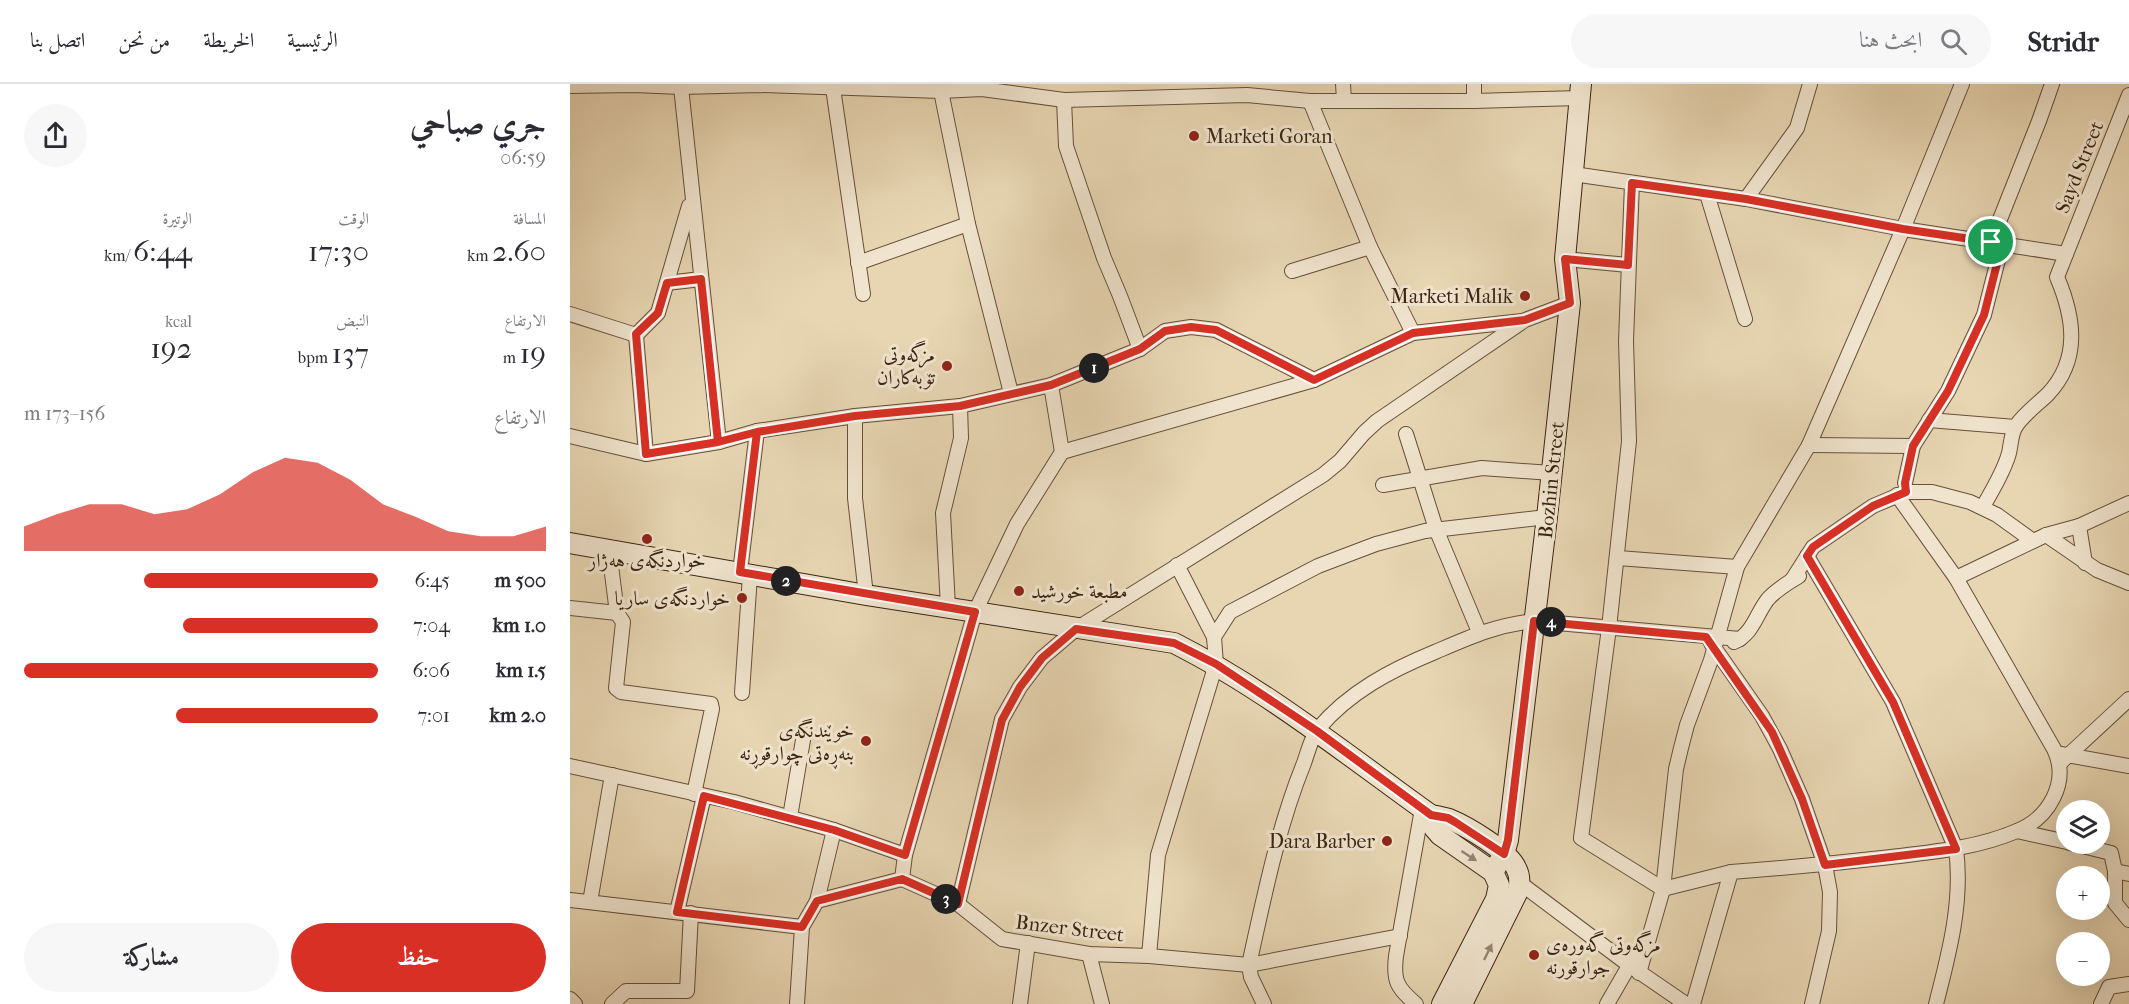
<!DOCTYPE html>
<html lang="ar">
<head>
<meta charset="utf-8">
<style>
  :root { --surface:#fff; --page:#f7f7f7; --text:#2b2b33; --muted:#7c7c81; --line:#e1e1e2; --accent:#d93025 }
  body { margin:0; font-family:"IM FELL French Canon",Amiri,serif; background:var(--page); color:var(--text); direction:rtl; height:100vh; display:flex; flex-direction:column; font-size:22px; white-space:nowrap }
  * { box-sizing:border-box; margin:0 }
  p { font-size:20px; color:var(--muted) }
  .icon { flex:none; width:33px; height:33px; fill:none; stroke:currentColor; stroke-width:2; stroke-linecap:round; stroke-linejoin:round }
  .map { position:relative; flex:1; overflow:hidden; direction:ltr }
  .drawer { display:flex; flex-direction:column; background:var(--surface); width:570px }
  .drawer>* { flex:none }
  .controls { position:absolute; left:1486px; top:716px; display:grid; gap:12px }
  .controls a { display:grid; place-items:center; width:54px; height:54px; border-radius:50%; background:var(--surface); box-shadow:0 6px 24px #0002; font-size:30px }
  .pin { position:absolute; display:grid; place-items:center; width:51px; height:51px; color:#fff; margin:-26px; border:3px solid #fff; border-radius:50%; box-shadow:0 2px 6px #0007 }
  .km { position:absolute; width:30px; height:30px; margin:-15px; border-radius:50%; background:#222; color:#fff; font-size:16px; line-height:30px; text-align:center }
  .round { display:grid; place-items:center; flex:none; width:63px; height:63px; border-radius:32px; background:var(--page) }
  .summary { display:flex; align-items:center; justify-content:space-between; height:102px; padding:0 24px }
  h1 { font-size:33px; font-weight:600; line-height:45px }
  .metrics { display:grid; grid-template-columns:repeat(3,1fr); gap:9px; height:102px; padding:6px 24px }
  .metrics div { display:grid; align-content:center }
  .metrics b { font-size:30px; font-weight:600 }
  .metrics small { font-size:16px; font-weight:400 }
  .metrics p { font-size:16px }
  .chart { height:168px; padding:12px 24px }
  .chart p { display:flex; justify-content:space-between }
  .chart svg { width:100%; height:108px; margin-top:6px; fill:var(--accent); opacity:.7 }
  .action { display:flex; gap:12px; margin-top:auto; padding:12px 24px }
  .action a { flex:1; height:69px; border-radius:36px; background:var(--accent); color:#fff; font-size:24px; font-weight:600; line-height:69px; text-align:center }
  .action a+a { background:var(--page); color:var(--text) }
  ul { padding:0 24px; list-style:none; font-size:20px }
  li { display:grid; grid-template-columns:96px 72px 1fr; align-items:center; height:45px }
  li i { height:15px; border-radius:8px; background:var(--accent) }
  header { display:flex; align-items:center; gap:36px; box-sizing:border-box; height:84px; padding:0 30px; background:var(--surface); border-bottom:2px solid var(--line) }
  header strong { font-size:28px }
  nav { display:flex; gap:33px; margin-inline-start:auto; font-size:21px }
  .search { width:420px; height:54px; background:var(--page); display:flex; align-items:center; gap:15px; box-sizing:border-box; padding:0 21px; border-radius:33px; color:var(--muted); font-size:22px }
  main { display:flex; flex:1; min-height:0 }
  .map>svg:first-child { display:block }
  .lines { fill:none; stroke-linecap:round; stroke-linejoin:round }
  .street-casing { stroke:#66503a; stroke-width:16 }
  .secondary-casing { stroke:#3b2412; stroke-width:22 }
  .street { stroke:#f0e4ce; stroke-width:14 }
  .secondary { stroke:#f0e4ce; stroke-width:20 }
  .oneway { fill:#968470 }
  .route-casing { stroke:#fff; stroke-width:12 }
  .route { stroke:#d93025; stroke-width:8 }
  .poi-dot { fill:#8f2418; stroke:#f0e4ce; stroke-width:2 }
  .labels { text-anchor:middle; stroke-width:6; stroke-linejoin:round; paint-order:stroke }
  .poi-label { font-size:20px; fill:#3b2412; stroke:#f0e4ce; text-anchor:end }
  .street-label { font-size:20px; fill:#3b2412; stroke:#f0e4ce }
</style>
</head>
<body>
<header>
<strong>Stridr</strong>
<div class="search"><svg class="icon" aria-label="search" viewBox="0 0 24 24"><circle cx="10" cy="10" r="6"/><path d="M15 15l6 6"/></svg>ابحث هنا</div>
<nav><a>الرئيسية</a><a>الخريطة</a><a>من نحن</a><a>اتصل بنا</a></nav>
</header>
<main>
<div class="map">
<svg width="1559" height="920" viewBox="0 0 1559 920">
  <rect width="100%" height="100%" fill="#e8d6b3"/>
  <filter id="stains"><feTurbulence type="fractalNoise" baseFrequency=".00333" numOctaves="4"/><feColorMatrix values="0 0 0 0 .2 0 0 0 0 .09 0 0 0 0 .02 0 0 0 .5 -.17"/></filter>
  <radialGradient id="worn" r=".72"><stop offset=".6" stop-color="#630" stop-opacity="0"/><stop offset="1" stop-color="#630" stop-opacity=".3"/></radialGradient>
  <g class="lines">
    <defs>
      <g id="street">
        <path d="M773,0L774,16"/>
        <path d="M904,0V17"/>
        <path d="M0,2L64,1L111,3L190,1L371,7L412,5L494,16L677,11L740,17H904L1010,14"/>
        <path d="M111,3L149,358"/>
        <path d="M263,4L293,210"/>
        <path d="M371,7L398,140L441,309"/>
        <path d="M494,16L496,62L534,174L550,212L570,265"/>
        <path d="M740,17L800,163L843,249"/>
        <path d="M1003,90L1176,115L1333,145L1496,170"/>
        <path d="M1062,99L1056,257L1059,357L1039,544L1011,754L1093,805L1161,788"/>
        <path d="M1137,110L1175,235"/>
        <path d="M1176,115L1227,44L1240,0"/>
        <path d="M1421,158L1469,37L1482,0"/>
        <path d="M995,175L1058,181"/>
        <path d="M288,179L398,140"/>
        <path d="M722,187L800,163"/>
        <path d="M97,199L131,195"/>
        <path d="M0,230L66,251L88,229L119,122"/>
        <path d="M66,251L76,370"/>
        <path d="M285,332V414L296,511"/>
        <path d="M1359,336L1445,343"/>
        <path d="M836,350L866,445L909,548"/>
        <path d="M0,352L76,370L149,358L187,347L285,332L390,322L481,301L570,265L595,247L621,243L646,246L744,296"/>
        <path d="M1239,361L1343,362"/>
        <path d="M492,368L744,296L843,249L952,237"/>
        <path d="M1335,399L1343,362L1378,307L1414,231L1432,160"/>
        <path d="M813,401L912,384L981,389"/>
        <path d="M1413,423C1422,406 1434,388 1439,369C1441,361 1441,349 1446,342C1454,330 1468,320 1478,310C1511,275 1504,233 1487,193L1559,11"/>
        <path d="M1509,442L1515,479"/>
        <path d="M1476,451L1527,486L1559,499"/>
        <path d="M39,466L47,529L53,538L46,604L51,608L141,620L142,625L124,710"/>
        <path d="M1237,472L1323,618L1386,765C1393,817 1379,870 1366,920"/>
        <path d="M1048,474L1167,483"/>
        <path d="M607,481L644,553"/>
        <path d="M170,488L187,347"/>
        <path d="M1386,494L1476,451L1509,442L1559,419"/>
        <path d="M1222,496L1243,463L1303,422L1336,408H1362L1400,418L1427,431L1463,457"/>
        <path d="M378,523L373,429L391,354L390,322"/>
        <path d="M0,524L47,529"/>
        <path d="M1164,558C1183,550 1186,530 1198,515C1207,505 1218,499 1229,492"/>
        <path d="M1141,559L1192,632L1210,665L1232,715L1255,781L1260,808L1259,847L1242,920"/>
        <path d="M172,609L180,491"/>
        <path d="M1491,670L1559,682"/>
        <path d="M1490,679L1559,615"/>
        <path d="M0,682L164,718L264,746L335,771L332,795L388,820L432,855L519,870L579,872L679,881L830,852"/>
        <path d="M220,733L234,650"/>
        <path d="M1447,747L1497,758"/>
        <path d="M1500,759L1541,769L1545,787"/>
        <path d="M335,771L405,528L447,440L492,368L481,301"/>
        <path d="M1559,790L1545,787V819L1559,836"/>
        <path d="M950,799L1059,881L1116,920"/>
        <path d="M0,816L232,843"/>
        <path d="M247,817L332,795"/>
        <path d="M20,818L42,691"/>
        <path d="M388,820L432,635L450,603L472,574L506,545L753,391L770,377L794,349L807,337L955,236L1000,219"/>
        <path d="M107,828L134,712"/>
        <path d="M519,870L532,920"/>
        <path d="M579,872L588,771L646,580L644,553L660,528L748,482L806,460L855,447L977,433"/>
        <path d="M1069,889L1093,805L1106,685L1111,664L1117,641L1141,576L1167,483L1239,361L1333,145L1392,0"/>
        <path d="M0,915L5,920"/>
        <path d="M42,920L56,907H117L121,829"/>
        <path d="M227,920L232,843L247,817L264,746"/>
        <path d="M450,920L458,859"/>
        <path d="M694,920L681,893L679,881C694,813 708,743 734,679C738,668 741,654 748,645C779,608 821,586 865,568C900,553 926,541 964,537L1170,555"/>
        <path d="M846,920C827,904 823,897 826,872L852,725"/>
        <path d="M1037,920L1063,875"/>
        <path d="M1123,920L1161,788C1214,784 1268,779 1321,773C1364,768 1407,764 1447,747C1479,734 1500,698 1484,665L1386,494L1327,411"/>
        <path d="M1531,920L1539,903L1559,900"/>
      </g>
      <g id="secondary">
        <path d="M0,459L296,511L604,559C697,606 777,671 861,731C867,732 873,733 879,735C896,742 939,767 946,784C950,791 950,799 948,807L892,920"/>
        <path d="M861,731L864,744L870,751L923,788L929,801L926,815L872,920"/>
        <path d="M923,788L934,770L938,756L977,433L1000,219L995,175L1011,0"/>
      </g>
    </defs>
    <use href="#street" class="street-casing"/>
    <use href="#secondary" class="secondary-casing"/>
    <use href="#street" class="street"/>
    <use href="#secondary" class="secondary"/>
  </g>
  <defs><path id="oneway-solid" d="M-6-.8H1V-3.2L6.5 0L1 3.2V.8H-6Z" transform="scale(1.5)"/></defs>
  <g class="oneway">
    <use href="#oneway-solid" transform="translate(899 772) rotate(33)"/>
    <use href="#oneway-solid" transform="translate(918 868) rotate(-64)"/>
  </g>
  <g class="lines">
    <defs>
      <path id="route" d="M1421,158L1333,145L1176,115L1062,99L1058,181L995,175L1000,219L955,236L843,249L744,296L646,246L621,243L595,247L570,265L481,301L390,322L285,332L187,348L148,358L76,370L66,250L88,229L97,199L131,195L148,358L187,348L170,488L405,528L335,771L264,746L134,712L107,828L232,843L247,817L332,795L388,820L432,636L450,603L472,574L506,545L604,559L646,580L747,647L861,731L878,734L885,738L934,770L938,756L964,537L1136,553L1202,648L1232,715L1255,781L1386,765L1323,618L1237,472L1243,463L1303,422L1336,408L1335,399L1343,362L1378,307L1414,231L1432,160L1421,158"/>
    </defs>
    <use href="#route" class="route-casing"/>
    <use href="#route" class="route"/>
  </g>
  <g class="poi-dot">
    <circle cx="624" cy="52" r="6"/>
    <circle cx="955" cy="212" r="6"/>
    <circle cx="377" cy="282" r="6"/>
    <circle cx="77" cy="455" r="6"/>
    <circle cx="449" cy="507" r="6"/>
    <circle cx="172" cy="514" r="6"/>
    <circle cx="296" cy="657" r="6"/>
    <circle cx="817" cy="757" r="6"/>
    <circle cx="964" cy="871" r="6"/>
  </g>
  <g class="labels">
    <g class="poi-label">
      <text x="636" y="59" text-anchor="start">Marketi Goran</text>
      <text x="943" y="219">Marketi Malik</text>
      <text x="365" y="277">مزگەوتی<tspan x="365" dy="23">تۆبەکاران</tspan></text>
      <text x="77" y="483" text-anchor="middle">خواردنگەی هەژار</text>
      <text x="461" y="514" text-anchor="start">مطبعة خورشيد</text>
      <text x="160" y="521">خواردنگەی ساریا</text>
      <text x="284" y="653">خوێندنگەی<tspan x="284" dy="23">بنەڕەتی چوارقوڕنە</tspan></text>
      <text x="805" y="764">Dara Barber</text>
      <text x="976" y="867" text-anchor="start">مزگەوتی گەورەی<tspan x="976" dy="23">جوارقورنە</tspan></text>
    </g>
    <g class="street-label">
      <text transform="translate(1509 83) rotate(-68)" y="7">Sayd Street</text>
      <text transform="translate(981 396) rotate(-84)" y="7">Bozhin Street</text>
      <text transform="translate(500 844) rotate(7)" y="7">Bnzer Street</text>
    </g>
  </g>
  <rect width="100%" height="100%" filter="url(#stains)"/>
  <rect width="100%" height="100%" fill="url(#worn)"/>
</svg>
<div class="controls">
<a><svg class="icon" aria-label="layers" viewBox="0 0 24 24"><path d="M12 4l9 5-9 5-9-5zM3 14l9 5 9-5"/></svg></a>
<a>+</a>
<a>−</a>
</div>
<div class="pin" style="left:1421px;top:158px;background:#1e9e55"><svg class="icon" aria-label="arrive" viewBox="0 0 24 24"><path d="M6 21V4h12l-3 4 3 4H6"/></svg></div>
<b class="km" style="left:524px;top:284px">1</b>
<b class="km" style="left:216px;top:497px">2</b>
<b class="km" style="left:376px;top:815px">3</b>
<b class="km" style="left:981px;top:538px">4</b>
</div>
<section class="drawer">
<div class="summary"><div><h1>جري صباحي</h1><p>06:59</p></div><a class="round"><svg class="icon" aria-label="share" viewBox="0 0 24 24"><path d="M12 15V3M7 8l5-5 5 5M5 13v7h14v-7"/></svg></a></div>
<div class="metrics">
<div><p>المسافة</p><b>2.60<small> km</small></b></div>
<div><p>الوقت</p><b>17:30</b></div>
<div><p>الوتيرة</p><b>6:44<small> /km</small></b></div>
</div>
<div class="metrics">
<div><p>الارتفاع</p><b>19<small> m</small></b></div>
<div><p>النبض</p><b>137<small> bpm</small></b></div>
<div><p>kcal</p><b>192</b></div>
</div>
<div class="chart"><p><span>الارتفاع</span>156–173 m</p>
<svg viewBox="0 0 160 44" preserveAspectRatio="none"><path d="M0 44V34L10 29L20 25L30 25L40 29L50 27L60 21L70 12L80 6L90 8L100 15L110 25L120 30L130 36L140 38L150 38L160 34V44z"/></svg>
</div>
<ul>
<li><b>500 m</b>6:45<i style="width:66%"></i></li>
<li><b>1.0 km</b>7:04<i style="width:55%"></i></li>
<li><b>1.5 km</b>6:06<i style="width:100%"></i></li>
<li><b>2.0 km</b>7:01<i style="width:57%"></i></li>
</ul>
<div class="action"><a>حفظ</a><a>مشاركة</a></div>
</section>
</main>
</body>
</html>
